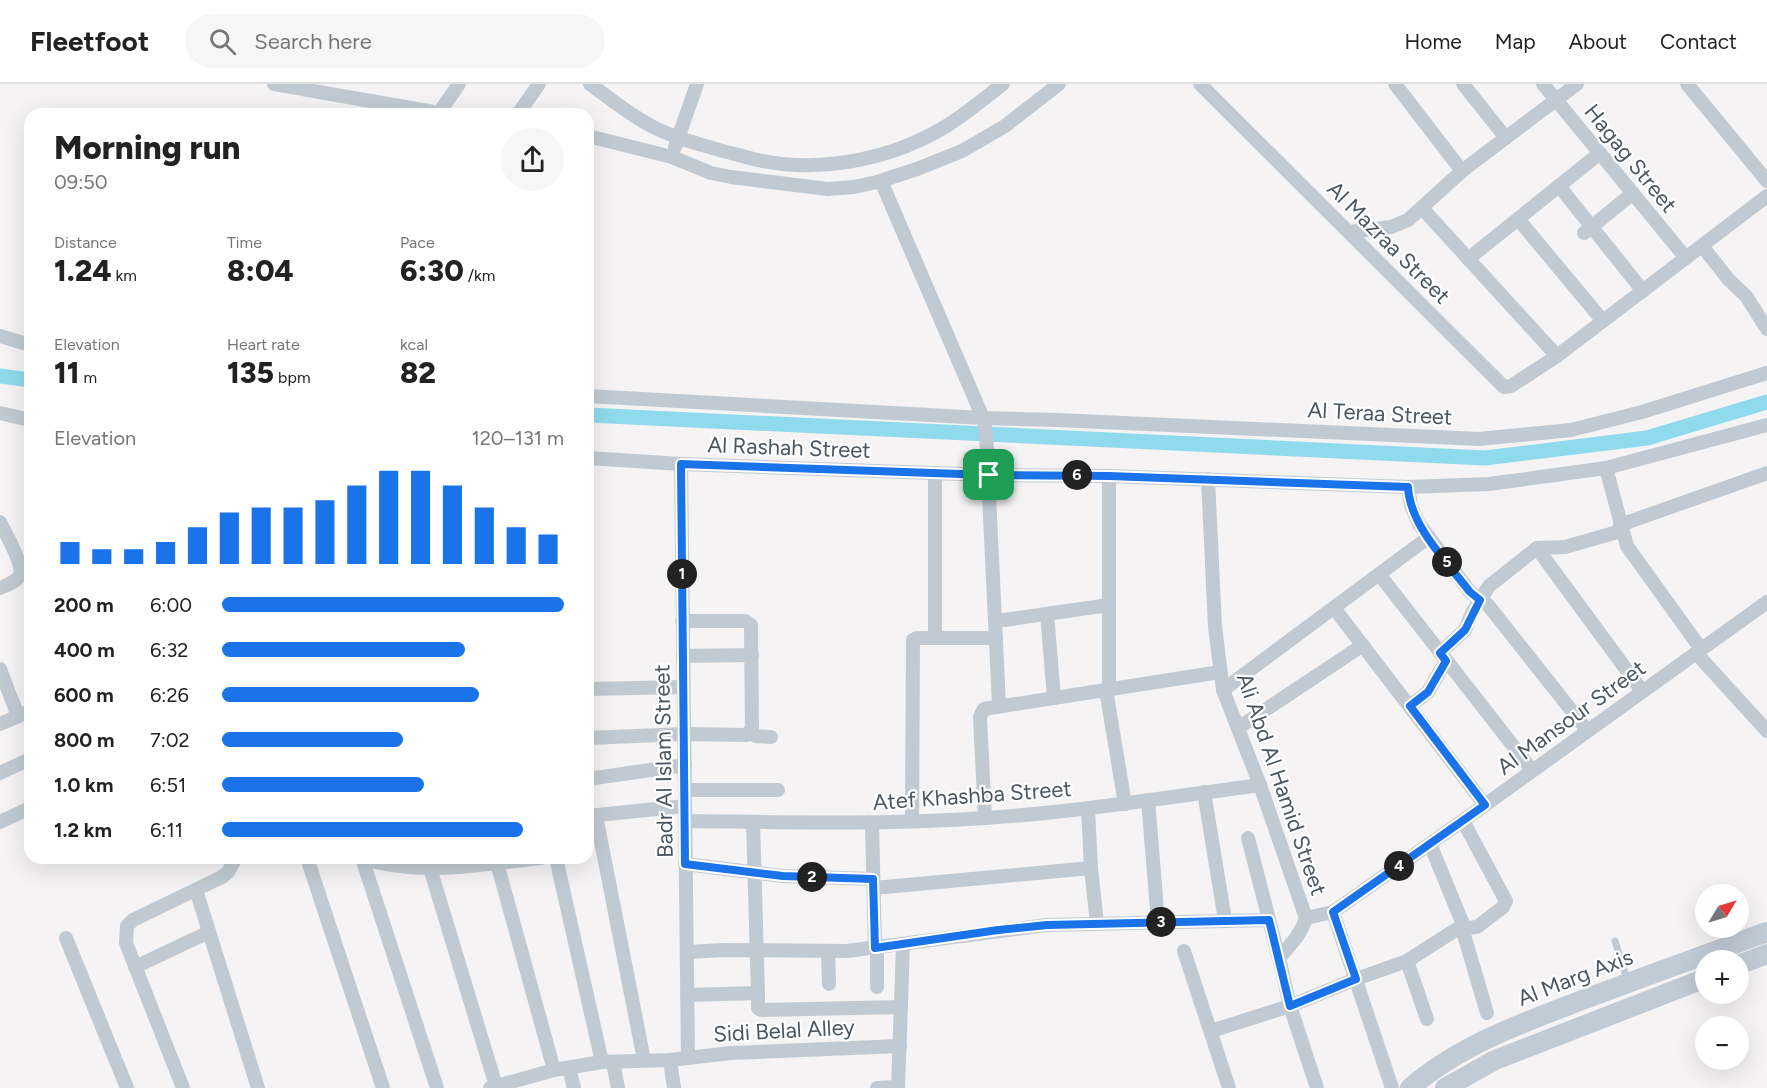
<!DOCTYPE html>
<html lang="en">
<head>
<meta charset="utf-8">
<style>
  :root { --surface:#fff; --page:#f6f6f6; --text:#222; --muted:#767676; --line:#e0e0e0; --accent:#1a73e8 }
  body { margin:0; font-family:Figtree,sans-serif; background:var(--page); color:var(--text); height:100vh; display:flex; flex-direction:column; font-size:22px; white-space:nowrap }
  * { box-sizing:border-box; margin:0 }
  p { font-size:20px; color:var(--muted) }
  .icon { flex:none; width:33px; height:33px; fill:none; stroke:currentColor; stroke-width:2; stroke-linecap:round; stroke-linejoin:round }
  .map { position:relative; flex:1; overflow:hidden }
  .drawer { position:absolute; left:24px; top:24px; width:570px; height:756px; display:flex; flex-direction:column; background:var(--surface); border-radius:18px; box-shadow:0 6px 24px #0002 }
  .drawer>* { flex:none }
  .needle { width:39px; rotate:52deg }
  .fabs { position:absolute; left:1695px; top:800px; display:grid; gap:12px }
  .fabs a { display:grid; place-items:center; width:54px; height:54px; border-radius:50%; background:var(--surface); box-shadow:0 6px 24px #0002; font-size:30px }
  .pin { position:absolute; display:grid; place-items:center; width:51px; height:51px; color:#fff; margin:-26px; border-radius:12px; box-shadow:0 3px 9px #0006 }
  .km { position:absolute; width:30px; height:30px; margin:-15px; border-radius:50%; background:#222; color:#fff; font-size:16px; line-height:30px; text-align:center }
  .round { display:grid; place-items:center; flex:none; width:63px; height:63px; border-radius:32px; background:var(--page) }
  .headline { display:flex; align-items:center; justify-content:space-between; height:102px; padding:0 30px }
  h1 { font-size:33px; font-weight:800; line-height:45px }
  .figures { display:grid; grid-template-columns:repeat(3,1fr); gap:9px; height:102px; padding:6px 30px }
  .figures div { display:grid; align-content:center }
  .figures b { font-size:30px; font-weight:800 }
  .figures small { font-size:16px; font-weight:400 }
  .figures p { font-size:16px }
  .chart { height:168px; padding:12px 30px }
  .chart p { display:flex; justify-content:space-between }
  .chart svg { width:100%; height:108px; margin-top:6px; stroke:var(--accent); stroke-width:6 }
  ul { padding:0 30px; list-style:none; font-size:20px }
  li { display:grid; grid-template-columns:96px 72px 1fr; align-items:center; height:45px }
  li i { height:15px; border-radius:8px; background:var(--accent) }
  header { display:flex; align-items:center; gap:36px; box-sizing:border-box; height:84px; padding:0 30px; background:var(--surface); border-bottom:2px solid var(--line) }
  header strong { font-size:28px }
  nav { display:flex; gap:33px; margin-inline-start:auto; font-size:21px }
  .search { width:420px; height:54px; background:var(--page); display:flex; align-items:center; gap:15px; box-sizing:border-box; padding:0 21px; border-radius:33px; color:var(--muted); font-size:22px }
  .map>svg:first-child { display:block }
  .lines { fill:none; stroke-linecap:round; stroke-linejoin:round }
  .canal { stroke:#90daee; stroke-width:15 }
  .lane { stroke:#c1cad2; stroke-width:7 }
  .street { stroke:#c1cad2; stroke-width:14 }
  .secondary { stroke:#c1cbd6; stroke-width:20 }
  .route-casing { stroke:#fff; stroke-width:12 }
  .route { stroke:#1a73e8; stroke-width:8 }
  .labels { text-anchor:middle; stroke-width:4.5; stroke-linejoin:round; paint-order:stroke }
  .street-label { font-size:22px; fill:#4a5661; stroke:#fff }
</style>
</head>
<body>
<header>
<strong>Fleetfoot</strong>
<div class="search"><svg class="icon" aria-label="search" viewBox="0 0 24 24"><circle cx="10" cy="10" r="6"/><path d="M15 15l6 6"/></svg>Search here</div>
<nav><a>Home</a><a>Map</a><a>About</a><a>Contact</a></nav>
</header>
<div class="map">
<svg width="1767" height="1004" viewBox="0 0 1767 1004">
  <rect width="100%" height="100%" fill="#f5f3f3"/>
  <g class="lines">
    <g class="canal">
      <path d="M0,292L30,296"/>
      <path d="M588,331L1485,374L1647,354L1767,318"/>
    </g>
    <path class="lane" d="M1615,857L1628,898"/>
    <g class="street">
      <path d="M274,0L445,30"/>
      <path d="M590,0C608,13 626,28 646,39C670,53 696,59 723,67C736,70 750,75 763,77C825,89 895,74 948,41C967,29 985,14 1003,0"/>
      <path d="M1200,0L1504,303L1511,302L1557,272L1767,112"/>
      <path d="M1395,0L1462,87"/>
      <path d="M1463,0L1506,54"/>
      <path d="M1543,0L1686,174"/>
      <path d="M1687,0L1767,97"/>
      <path d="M439,29L459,0"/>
      <path d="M518,30L539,0"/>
      <path d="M588,52L672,73L711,89L731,93L828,105L854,103L877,98L917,85L962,67L1005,42L1059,0"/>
      <path d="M675,63L697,0"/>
      <path d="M881,97L983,334L986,348L999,621"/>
      <path d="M1559,102L1643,207"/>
      <path d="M1422,124L1557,272"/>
      <path d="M1518,135L1603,237"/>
      <path d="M1350,148L1391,143L1408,136L1462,87L1577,0"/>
      <path d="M1584,149L1633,109"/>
      <path d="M1702,162L1729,196L1746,212L1767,245"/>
      <path d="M1468,175L1600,69"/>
      <path d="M0,252L30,261"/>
      <path d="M588,312L983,334L1058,336L1479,355L1571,346L1642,328L1767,289"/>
      <path d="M0,329L30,336"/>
      <path d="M588,374L681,380L989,391L1109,392L1408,403L1489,400L1606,384L1767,341"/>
      <path d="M681,380L688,973"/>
      <path d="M1606,384L1627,462L1701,565"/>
      <path d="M935,389V554"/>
      <path d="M1109,392V606"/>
      <path d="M1208,395L1215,543L1223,606L1260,701L1306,834C1301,851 1290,861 1279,874L1290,922L1317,1004"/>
      <path d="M1408,403L1411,422L1419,440L1470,508L1488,521L1587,646"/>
      <path d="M0,438C5,449 28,486 17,495C13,499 5,502 0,504"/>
      <path d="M1620,441L1767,389"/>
      <path d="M1537,464L1642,607"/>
      <path d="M1379,490L1532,686"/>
      <path d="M1334,524L1485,721"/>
      <path d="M1047,530L1054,614"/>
      <path d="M1004,536L1109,521"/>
      <path d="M1440,569L1465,546L1472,529L1489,502L1537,464L1565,463L1621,447"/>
      <path d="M1696,569L1767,647"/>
      <path d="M683,572L752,571"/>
      <path d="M0,585L18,632"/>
      <path d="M588,605L683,603"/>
      <path d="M1106,606L1125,720"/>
      <path d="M1223,606L1429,453"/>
      <path d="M1410,622L1428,608L1446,577"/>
      <path d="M0,640L30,627"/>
      <path d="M1238,644L1363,561"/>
      <path d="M749,649L756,652L771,653"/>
      <path d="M588,654L684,650L746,651L752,646L751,541L745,537H682"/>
      <path d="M0,689L30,675"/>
      <path d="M588,695L685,681"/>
      <path d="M685,706H778"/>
      <path d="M1204,708L1225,836"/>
      <path d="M1148,716L1158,838"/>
      <path d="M1088,725L1091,784L1097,840"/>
      <path d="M588,732L685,722"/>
      <path d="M596,732L644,976"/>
      <path d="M985,734L980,633L984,625L1220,588"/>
      <path d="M686,737C785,738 885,741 985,734C1077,728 1169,713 1260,701"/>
      <path d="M912,737L913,556L917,554H996"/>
      <path d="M0,738L30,724"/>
      <path d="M753,738L758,909"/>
      <path d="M872,739L875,864"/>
      <path d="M1248,754L1279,874"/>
      <path d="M1430,760L1465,845"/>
      <path d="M307,774L383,1004"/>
      <path d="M362,774L437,1004"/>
      <path d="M362,774C417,793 484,780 541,774"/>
      <path d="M556,774L602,978"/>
      <path d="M497,779L554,986"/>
      <path d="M685,780L783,792L873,795"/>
      <path d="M430,784L496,1002"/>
      <path d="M874,804L1091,784"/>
      <path d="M196,806L258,1004"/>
      <path d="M1333,828L1392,1004"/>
      <path d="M1306,834L1333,828L1485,721L1767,518"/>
      <path d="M1462,844L1487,929"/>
      <path d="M66,854L127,1004"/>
      <path d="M1184,867L1229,1004"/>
      <path d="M687,868L724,866L847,867L1047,841L1269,836"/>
      <path d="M828,868L829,900"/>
      <path d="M1407,877L1427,935"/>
      <path d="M135,883L209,848"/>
      <path d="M877,903V864"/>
      <path d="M687,911L758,909V924L761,926L901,923"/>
      <path d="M1211,947L1290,922L1356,895L1407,877L1457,845L1477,843L1503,823L1506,817L1463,737"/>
      <path d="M670,976L674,1004"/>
      <path d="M613,978L618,1004"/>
      <path d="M569,984L574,1004"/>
      <path d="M183,1004L126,859L127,842L133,836L222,793L228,788L236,774"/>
      <path d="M490,1004L554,986L602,978L670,976L731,969L900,962"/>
      <path d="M877,1004L898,1003"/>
      <path d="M898,1004L903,861"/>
    </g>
    <g class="secondary">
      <path d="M1738,881L1767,870"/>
      <path d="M1410,1004C1459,962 1517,941 1577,918C1640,894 1704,871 1767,848"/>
      <path d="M1445,1004L1495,976L1706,894"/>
    </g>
  </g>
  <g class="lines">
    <defs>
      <path id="route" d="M681,380L989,391L1109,392L1408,403C1410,442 1447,478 1470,508L1480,516L1465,546L1440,569L1446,577L1428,608L1410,622L1485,721L1333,828L1356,895L1290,922L1269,836L1047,841L998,846L875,864L873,795L783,792L685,780Z"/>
    </defs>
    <use href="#route" class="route-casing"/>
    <use href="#route" class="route"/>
  </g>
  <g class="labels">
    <g class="street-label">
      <text transform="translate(1631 74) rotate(51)" y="8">Hagag Street</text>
      <text transform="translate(1389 158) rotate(45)" y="8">Al Mazraa Street</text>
      <text transform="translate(1380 329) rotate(3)" y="8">Al Teraa Street</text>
      <text transform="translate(789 363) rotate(2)" y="8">Al Rashah Street</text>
      <text transform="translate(1571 633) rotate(-36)" y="8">Al Mansour Street</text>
      <text transform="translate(663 677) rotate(-91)" y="8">Badr Al Islam Street</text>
      <text transform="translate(1282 700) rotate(71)" y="8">Ali Abd Al Hamid Street</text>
      <text transform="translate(972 711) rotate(-4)" y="8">Atef Khashba Street</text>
      <text transform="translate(1575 893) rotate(-21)" y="8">Al Marg Axis</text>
      <text transform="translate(784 946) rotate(-3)" y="8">Sidi Belal Alley</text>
    </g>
  </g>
</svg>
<div class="fabs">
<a><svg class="needle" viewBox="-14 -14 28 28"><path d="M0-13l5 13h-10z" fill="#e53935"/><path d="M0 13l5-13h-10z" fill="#767676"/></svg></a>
<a>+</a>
<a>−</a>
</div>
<div class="pin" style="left:989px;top:391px;background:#1e9e55"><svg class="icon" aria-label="arrive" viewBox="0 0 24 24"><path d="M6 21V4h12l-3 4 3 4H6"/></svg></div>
<b class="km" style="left:682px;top:490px">1</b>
<b class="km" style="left:812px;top:793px">2</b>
<b class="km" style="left:1161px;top:838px">3</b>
<b class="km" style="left:1399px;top:782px">4</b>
<b class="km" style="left:1447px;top:478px">5</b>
<b class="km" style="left:1077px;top:391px">6</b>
<section class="drawer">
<div class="headline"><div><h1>Morning run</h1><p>09:50</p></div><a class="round"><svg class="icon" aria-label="share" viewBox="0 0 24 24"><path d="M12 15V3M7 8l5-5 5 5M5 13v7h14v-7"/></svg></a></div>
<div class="figures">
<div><p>Distance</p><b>1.24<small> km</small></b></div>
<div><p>Time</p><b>8:04</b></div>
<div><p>Pace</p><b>6:30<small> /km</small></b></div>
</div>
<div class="figures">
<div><p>Elevation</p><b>11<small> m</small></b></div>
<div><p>Heart rate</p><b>135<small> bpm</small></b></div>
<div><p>kcal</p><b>82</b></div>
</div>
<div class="chart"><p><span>Elevation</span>120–131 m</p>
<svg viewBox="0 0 160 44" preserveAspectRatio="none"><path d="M5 44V35M15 44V38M25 44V38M35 44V35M45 44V29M55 44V23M65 44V21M75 44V21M85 44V18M95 44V12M105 44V6M115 44V6M125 44V12M135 44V21M145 44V29M155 44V32"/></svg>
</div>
<ul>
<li><b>200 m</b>6:00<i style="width:100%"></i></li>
<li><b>400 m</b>6:32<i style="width:71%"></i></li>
<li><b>600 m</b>6:26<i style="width:75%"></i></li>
<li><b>800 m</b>7:02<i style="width:53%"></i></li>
<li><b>1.0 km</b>6:51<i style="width:59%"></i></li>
<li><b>1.2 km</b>6:11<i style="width:88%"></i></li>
</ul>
</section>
</div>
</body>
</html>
